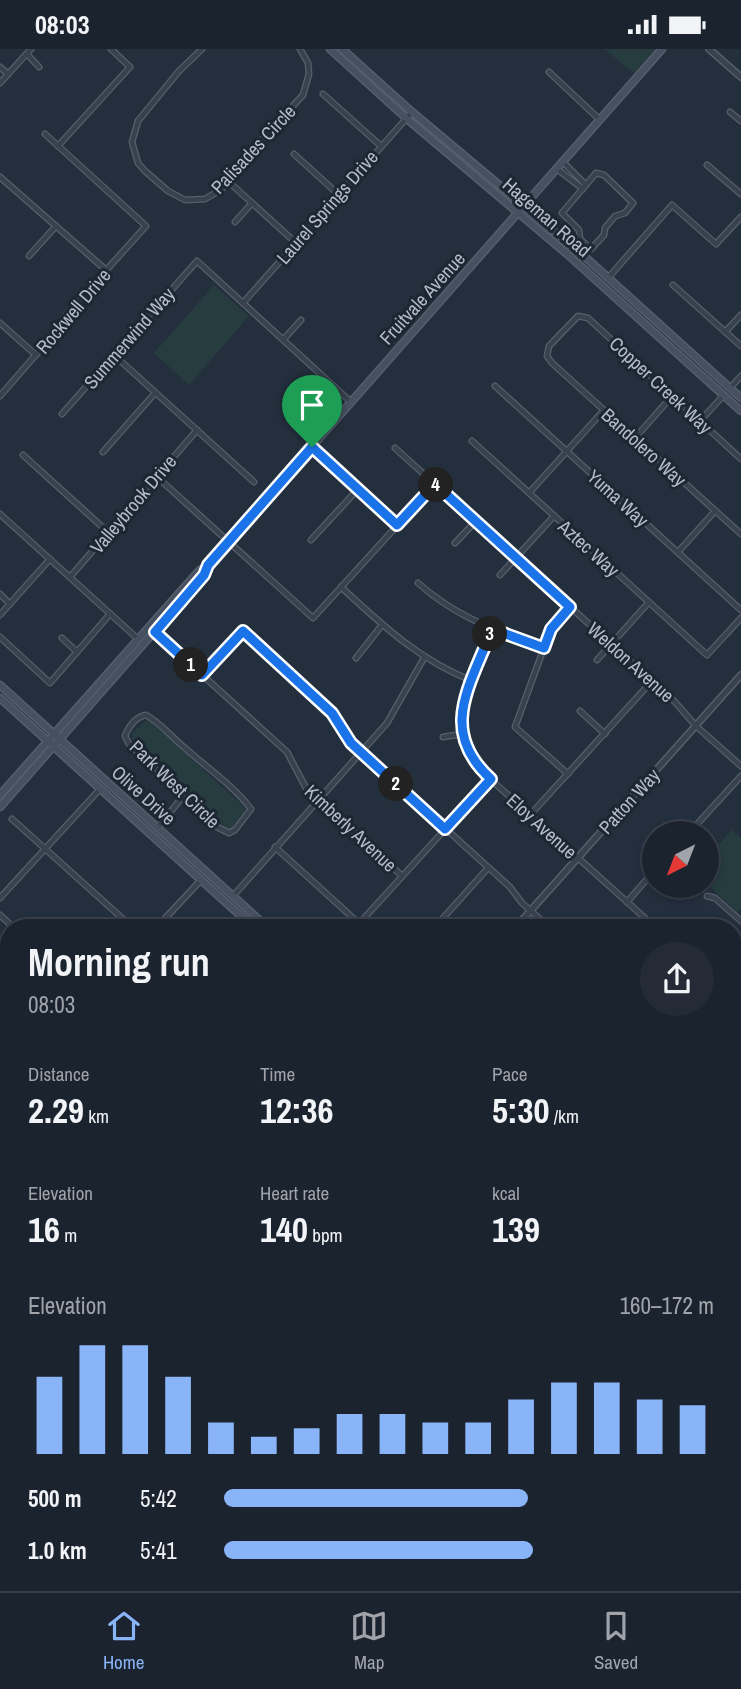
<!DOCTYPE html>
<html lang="en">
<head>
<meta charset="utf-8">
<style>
  :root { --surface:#1b232e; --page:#242b36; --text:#f1f3f6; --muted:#a0a4aa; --line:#39404a; --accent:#8ab4f8 }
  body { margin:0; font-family:"Archivo Narrow",sans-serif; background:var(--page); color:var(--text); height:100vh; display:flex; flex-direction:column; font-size:26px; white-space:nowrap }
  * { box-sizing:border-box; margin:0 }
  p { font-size:23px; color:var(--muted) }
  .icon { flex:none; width:38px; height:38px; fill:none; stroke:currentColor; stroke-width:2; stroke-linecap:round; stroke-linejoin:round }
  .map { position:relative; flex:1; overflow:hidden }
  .drawer { position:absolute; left:0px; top:870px; width:742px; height:674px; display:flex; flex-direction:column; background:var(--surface); border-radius:28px 28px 0 0; box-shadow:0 4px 10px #0003,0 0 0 2px var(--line) }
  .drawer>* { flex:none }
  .needle { width:46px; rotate:222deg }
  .tools { position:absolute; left:642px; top:772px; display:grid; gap:14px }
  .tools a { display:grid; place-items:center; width:77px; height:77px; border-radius:50%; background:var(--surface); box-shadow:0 4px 10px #0003,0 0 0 2px var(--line); font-size:35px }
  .pin { position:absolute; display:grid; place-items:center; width:60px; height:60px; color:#fff; margin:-72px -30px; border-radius:50% 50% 50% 0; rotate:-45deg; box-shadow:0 0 7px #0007 }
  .pin .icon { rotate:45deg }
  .km { position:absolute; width:35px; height:35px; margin:-18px; border-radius:50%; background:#222; color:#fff; font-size:19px; line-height:35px; text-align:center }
  .round { display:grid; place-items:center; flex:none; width:74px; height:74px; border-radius:37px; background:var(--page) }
  .overview { display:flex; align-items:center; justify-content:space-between; height:119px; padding:0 28px }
  h1 { font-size:38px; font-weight:700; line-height:52px }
  .metrics { display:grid; grid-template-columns:repeat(3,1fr); gap:10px; height:119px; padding:7px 28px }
  .metrics div { display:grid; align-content:center }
  .metrics b { font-size:35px; font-weight:700 }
  .metrics small { font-size:19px; font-weight:400 }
  .metrics p { font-size:19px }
  .chart { height:196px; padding:14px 28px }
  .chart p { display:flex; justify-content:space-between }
  .chart svg { width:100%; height:126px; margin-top:7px; stroke:var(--accent); stroke-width:6 }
  ul { padding:0 28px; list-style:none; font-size:23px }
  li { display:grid; grid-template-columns:112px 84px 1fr; align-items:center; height:52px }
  li i { height:18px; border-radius:9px; background:var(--accent) }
  .status { display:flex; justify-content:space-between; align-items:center; height:49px; padding:0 35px; background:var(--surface); direction:ltr }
  .status svg { height:19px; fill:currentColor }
  .menu { display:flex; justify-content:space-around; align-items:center; height:98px; border-top:2px solid var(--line); background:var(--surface); font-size:19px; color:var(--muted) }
  .menu a { display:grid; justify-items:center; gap:4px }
  .menu .active { color:var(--accent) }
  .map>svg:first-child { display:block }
  .green { fill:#263c3f }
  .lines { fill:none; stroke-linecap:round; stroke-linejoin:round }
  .minor-casing { stroke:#565f6c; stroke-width:7 }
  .tertiary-casing { stroke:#565f6c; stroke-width:8 }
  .secondary-casing { stroke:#565f6c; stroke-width:9 }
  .minor { stroke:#38414e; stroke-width:4.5 }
  .tertiary { stroke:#38414e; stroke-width:5 }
  .secondary { stroke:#465061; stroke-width:6 }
  .route-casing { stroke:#fff; stroke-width:14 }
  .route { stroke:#1a73e8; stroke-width:9 }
  .labels { text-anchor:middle; stroke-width:6; stroke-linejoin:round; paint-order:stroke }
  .street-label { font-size:19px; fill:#b4bcc9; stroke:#1d2633 }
</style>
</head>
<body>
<div class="status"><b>08:03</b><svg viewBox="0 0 49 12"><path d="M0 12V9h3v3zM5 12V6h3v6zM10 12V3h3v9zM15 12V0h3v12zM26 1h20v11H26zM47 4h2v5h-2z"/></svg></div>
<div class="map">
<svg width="741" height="1542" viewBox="0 0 741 1542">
  <rect width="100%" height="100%" fill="#242f3e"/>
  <g class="green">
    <path d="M605,0H657L636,24L629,21Z"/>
    <path d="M214,236L249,267L189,336L154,304Z"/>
    <path d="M148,670L244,758L245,762L231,781L227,780L189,742L132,690V684Z"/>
    <path d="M732,781L741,789V859L737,863L707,835V808Z"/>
  </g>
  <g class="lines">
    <defs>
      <g id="minor">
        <path d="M202,0L179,22L138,72L132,93L138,114L145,122L168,142L185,151L205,150L222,140L239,115L303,46L309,25L308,14L300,0"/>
        <path d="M27,5L39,18"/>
        <path d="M0,18L8,25"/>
        <path d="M549,23L599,70"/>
        <path d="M0,34L31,0"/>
        <path d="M323,45L381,97"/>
        <path d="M730,63L741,72"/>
        <path d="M58,97L130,18L111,0"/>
        <path d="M294,105L338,145"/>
        <path d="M563,113L586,136"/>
        <path d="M707,116L741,145"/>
        <path d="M557,120L583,140"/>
        <path d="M596,124L604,126L633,154L625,164L615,167L605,179L604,186L591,200L580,190L579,181L562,164Z"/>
        <path d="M0,128L106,221"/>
        <path d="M230,134L296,194"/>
        <path d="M235,173L252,154"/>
        <path d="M29,207L56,177"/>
        <path d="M608,229L672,156L716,195L741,168"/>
        <path d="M673,236L741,297"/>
        <path d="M243,254L412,63"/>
        <path d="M0,274L36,306"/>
        <path d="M725,283L741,266"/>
        <path d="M283,291L301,271"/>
        <path d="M114,306L254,433"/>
        <path d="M495,337L741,561"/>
        <path d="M730,339L741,327"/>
        <path d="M0,347L40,301L66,266L146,177L45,85"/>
        <path d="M62,365L197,212L351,353"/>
        <path d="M700,372L723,347"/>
        <path d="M635,389L672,347"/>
        <path d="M472,392L707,606L741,569"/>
        <path d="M311,398L397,476"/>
        <path d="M395,399L675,653L696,677L741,717"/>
        <path d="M103,403L155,344"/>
        <path d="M23,406L109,484"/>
        <path d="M741,410L588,269L578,267L549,297L547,307L552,314L741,485"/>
        <path d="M156,427L313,569L435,435"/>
        <path d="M529,444L604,361"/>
        <path d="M0,465L138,590"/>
        <path d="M311,491L358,440"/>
        <path d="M455,494L476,472"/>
        <path d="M678,503L715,462"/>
        <path d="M500,526L554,467"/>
        <path d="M70,528L197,381"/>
        <path d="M418,534C457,569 496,581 544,599"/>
        <path d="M341,538C382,576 420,612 473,632"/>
        <path d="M0,545L10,555"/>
        <path d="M0,566L50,510"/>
        <path d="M492,580C476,624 442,678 479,720L655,878"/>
        <path d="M155,583L287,703L306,739L402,827"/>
        <path d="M0,588L50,634L110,565"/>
        <path d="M62,589L77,603"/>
        <path d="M356,609L382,576"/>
        <path d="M597,611L649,553"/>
        <path d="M202,626L243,582L332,664L351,694L510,838L522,854L549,878"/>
        <path d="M580,662L605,685"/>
        <path d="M146,666C161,674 172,689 185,699C207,719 233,736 251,760L235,781L229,784L217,778L200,759L129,695L125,687C129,677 136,668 146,666Z"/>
        <path d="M443,688L462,685"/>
        <path d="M568,725L515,678L549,585L571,558"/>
        <path d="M530,766L652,632"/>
        <path d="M12,770L132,878"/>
        <path d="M157,779L185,745"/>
        <path d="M689,784L741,727"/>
        <path d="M275,798L363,878"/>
        <path d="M233,847L387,674L424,609"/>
        <path d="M707,847L715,849L741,872"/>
        <path d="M0,849L100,740"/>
        <path d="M627,853L654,822"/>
        <path d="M0,866L13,878"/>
        <path d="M157,878L201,831"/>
        <path d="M356,878L491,730"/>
        <path d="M435,878L488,819"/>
        <path d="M733,919L741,910"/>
        <path d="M0,961L9,968"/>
        <path d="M733,991L741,982"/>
        <path d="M733,1045L741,1052"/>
        <path d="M733,1132L741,1139"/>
        <path d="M0,1160L9,1150"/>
        <path d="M733,1164L741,1155"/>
        <path d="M733,1211L741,1217"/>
        <path d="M0,1277L9,1268"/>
        <path d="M0,1388L9,1396"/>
        <path d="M738,1526L741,1529"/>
        <path d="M343,1535L351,1542"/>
        <path d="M488,1535L496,1542"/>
        <path d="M667,1535L675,1542"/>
        <path d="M28,1542L35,1535"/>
        <path d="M103,1542L109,1535"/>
        <path d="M172,1542L179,1535"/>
        <path d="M338,1542L344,1535"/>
      </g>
      <g id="tertiary">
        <path d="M709,0L741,28"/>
        <path d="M516,878L741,626"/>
        <path d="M0,1281L9,1288"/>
        <path d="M0,1455L9,1445"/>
        <path d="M281,1535L289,1542"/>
      </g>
      <g id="secondary">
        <path d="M330,0L406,69L566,204L741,362"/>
        <path d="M342,0L412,63L585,208L741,349"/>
        <path d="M0,636L267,878"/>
        <path d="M0,649L253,878"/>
        <path d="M0,746L190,532L200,521L205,519L662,0"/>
        <path d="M0,758L204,526L205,519"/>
        <path d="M733,1300L741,1307"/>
        <path d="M733,1313L741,1320"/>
        <path d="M733,1339L741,1330"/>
        <path d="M733,1353L741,1345"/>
        <path d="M556,1542L562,1535"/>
      </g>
    </defs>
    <use href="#minor" class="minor-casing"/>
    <use href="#tertiary" class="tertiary-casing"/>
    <use href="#secondary" class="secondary-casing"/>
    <use href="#minor" class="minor"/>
    <use href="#tertiary" class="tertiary"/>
    <use href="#secondary" class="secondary"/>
  </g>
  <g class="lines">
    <defs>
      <path id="route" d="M312,398L397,476L435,435L570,558L551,580L544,599L492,580C471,636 437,681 491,730L445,780L351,694L332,664L243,582L202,626L155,583L204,526L208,516Z"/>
    </defs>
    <use href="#route" class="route-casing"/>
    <use href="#route" class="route"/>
  </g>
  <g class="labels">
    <g class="street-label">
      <text transform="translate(253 100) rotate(-47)" y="7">Palisades Circle</text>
      <text transform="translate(327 158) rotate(-49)" y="7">Laurel Springs Drive</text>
      <text transform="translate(547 168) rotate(41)" y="7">Hageman Road</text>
      <text transform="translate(422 249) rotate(-48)" y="7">Fruitvale Avenue</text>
      <text transform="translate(73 262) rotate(-50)" y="7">Rockwell Drive</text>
      <text transform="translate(129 289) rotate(-49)" y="7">Summerwind Way</text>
      <text transform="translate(661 336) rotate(43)" y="7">Copper Creek Way</text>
      <text transform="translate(644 398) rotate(42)" y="7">Bandolero Way</text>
      <text transform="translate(618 449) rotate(42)" y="7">Yuma Way</text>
      <text transform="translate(133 455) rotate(-50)" y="7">Valleybrook Drive</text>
      <text transform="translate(589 499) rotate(42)" y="7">Aztec Way</text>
      <text transform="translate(631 613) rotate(42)" y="7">Weldon Avenue</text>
      <text transform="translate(175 735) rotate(44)" y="7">Park West Circle</text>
      <text transform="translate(144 746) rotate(42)" y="7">Olive Drive</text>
      <text transform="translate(629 752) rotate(-48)" y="7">Patton Way</text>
      <text transform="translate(542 777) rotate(42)" y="7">Eloy Avenue</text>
      <text transform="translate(351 779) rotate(43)" y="7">Kimberly Avenue</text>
    </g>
  </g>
</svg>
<div class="tools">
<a><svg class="needle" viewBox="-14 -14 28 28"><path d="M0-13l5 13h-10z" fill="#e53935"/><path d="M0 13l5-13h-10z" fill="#a0a4aa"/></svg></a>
</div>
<div class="pin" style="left:312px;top:398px;background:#1e9e55"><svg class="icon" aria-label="arrive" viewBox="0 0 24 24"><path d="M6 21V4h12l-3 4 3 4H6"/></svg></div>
<b class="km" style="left:191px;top:616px">1</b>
<b class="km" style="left:396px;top:735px">2</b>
<b class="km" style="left:490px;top:585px">3</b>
<b class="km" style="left:436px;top:436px">4</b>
<section class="drawer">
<div class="overview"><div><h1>Morning run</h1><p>08:03</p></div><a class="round"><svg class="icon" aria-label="share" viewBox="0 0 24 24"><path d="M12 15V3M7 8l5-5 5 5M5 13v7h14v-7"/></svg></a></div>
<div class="metrics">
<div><p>Distance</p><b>2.29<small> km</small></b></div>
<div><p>Time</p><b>12:36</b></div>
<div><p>Pace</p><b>5:30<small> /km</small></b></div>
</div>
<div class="metrics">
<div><p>Elevation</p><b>16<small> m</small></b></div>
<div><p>Heart rate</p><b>140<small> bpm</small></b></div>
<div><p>kcal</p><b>139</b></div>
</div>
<div class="chart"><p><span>Elevation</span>160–172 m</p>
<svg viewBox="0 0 160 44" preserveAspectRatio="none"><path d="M5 44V17M15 44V6M25 44V6M35 44V17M45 44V33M55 44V38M65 44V35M75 44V30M85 44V30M95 44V33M105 44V33M115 44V25M125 44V19M135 44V19M145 44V25M155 44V27"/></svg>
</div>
<ul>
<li><b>500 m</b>5:42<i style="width:62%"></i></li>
<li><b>1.0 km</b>5:41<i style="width:63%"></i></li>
</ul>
</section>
</div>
<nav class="menu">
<a class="active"><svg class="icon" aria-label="home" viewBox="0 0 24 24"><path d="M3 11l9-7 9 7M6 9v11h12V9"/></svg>Home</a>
<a><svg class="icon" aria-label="map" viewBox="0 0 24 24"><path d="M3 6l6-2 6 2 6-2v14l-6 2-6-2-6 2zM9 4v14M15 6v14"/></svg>Map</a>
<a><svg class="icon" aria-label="saved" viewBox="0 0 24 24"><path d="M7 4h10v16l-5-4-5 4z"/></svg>Saved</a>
</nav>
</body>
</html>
